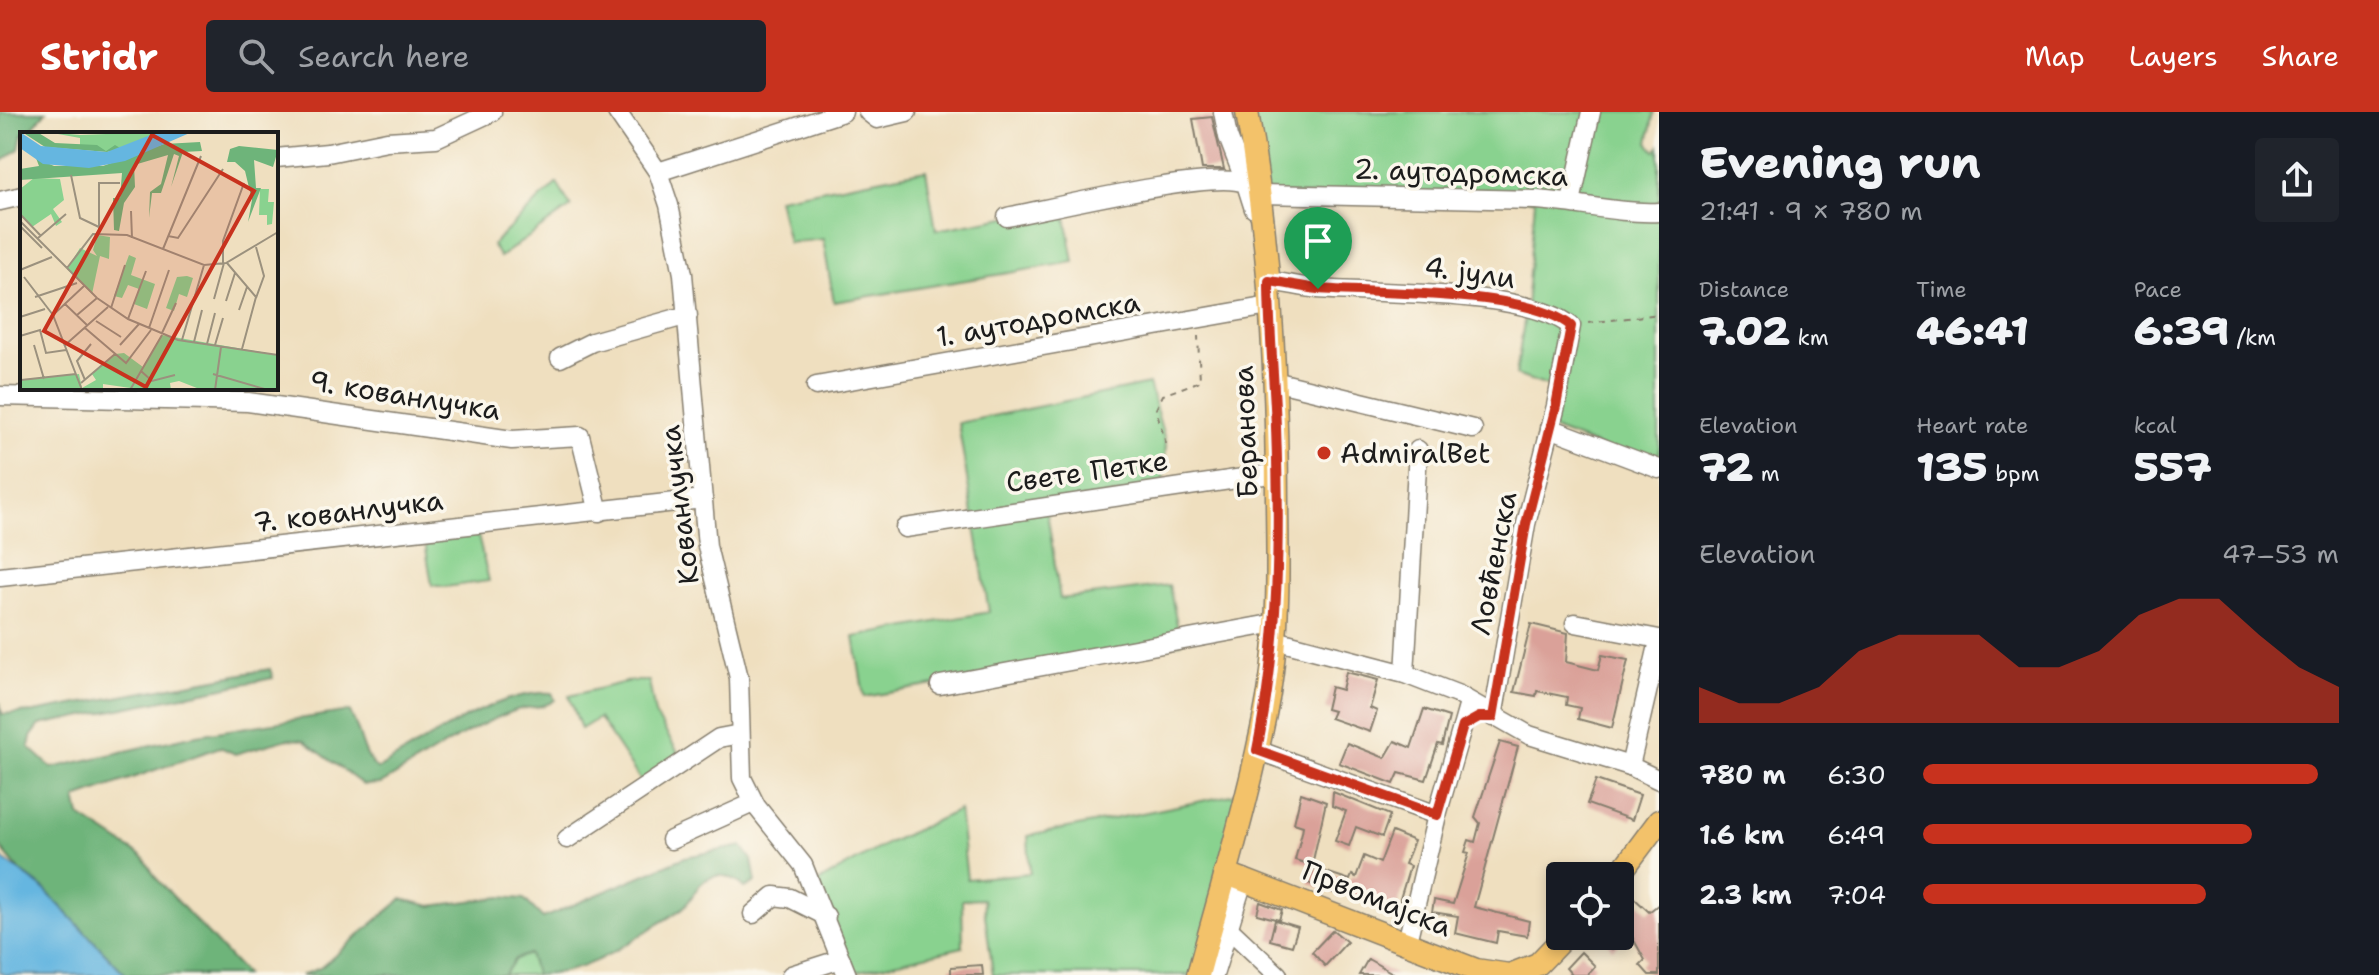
<!DOCTYPE html>
<html lang="en">
<head>
<meta charset="utf-8">
<style>
  :root { --surface:#171b24; --page:#20242c; --text:#f1f3f6; --muted:#9ea1a6; --accent:#c8321e }
  body { margin:0; font-family:"Shantell Sans",sans-serif; background:var(--page); color:var(--text); height:100vh; display:flex; flex-direction:column; font-size:30px; white-space:nowrap }
  * { box-sizing:border-box; margin:0 }
  p { font-size:26px; color:var(--muted) }
  .icon { flex:none; width:44px; height:44px; fill:none; stroke:currentColor; stroke-width:2; stroke-linecap:round; stroke-linejoin:round }
  .map { position:relative; flex:1; overflow:hidden }
  .details { display:flex; flex-direction:column; background:var(--surface); width:720px }
  .details>* { flex:none }
  .fabs { position:absolute; left:1546px; top:750px; display:grid; gap:16px }
  .fabs a { display:grid; place-items:center; width:88px; height:88px; border-radius:8px; background:var(--surface); box-shadow:0 4px 12px #0003; font-size:40px }
  .pin { position:absolute; display:grid; place-items:center; width:68px; height:68px; color:#fff; margin:-82px -34px; border-radius:50% 50% 50% 0; rotate:-45deg; box-shadow:0 0 8px #0007 }
  .pin .icon { rotate:45deg }
  .round { display:grid; place-items:center; flex:none; width:84px; height:84px; border-radius:8px; background:var(--page) }
  .head { display:flex; align-items:center; justify-content:space-between; height:136px; padding:0 40px }
  h1 { font-size:44px; font-weight:800; line-height:60px }
  .stats { display:grid; grid-template-columns:repeat(3,1fr); gap:12px; height:136px; padding:8px 40px }
  .stats div { display:grid; align-content:center }
  .stats b { font-size:40px; font-weight:800 }
  .stats small { font-size:22px; font-weight:400 }
  .stats p { font-size:22px }
  .chart { height:224px; padding:16px 40px }
  .chart p { display:flex; justify-content:space-between }
  .chart svg { width:100%; height:144px; margin-top:8px; fill:var(--accent); opacity:.7 }
  ul { padding:0 40px; list-style:none; font-size:26px }
  li { display:grid; grid-template-columns:128px 96px 1fr; align-items:center; height:60px }
  li i { height:20px; border-radius:10px; background:var(--accent) }
  header { display:flex; align-items:center; gap:48px; box-sizing:border-box; height:112px; padding:0 40px; background:var(--accent); color:#fff }
  header strong { font-size:38px }
  nav { display:flex; gap:44px; margin-inline-start:auto; font-size:28px }
  .search { width:560px; height:72px; background:var(--page); display:flex; align-items:center; gap:20px; box-sizing:border-box; padding:0 28px; border-radius:8px; color:var(--muted); font-size:30px }
  main { display:flex; flex:1; min-height:0 }
  .map>svg:first-child { display:block }
  .green { fill:#89d28f; stroke:#527756; stroke-width:2 }
  .forest { fill:#6eb47a; stroke:#45684b; stroke-width:2 }
  .water { fill:#65b6e0; stroke:#40697e; stroke-width:2 }
  .building { fill:#daa199 }
  .lines { fill:none; stroke-linecap:round; stroke-linejoin:round }
  .minor-casing { stroke:#867e6e; stroke-width:21 }
  .major-casing { stroke:#867e6e; stroke-width:25 }
  .path { stroke:#867e6e; stroke-width:2; stroke-dasharray:6 6; stroke-linecap:butt }
  .minor { stroke:#fff; stroke-width:18 }
  .major { stroke:#f3c26a; stroke-width:22 }
  .route-casing { stroke:#fff; stroke-width:16 }
  .route { stroke:#c8321e; stroke-width:10 }
  .poi-dot { fill:#c8321e; stroke:#fbf7ec; stroke-width:3 }
  .labels { text-anchor:middle; stroke-width:7; stroke-linejoin:round; paint-order:stroke }
  .street-label { font-size:28px; fill:#1c1c1c; stroke:#fbf7ec }
  .poi-label { font-size:28px; fill:#1c1c1c; stroke:#fbf7ec; text-anchor:start }
  .inset-road { fill:none; stroke:#9b917e; stroke-width:2 }
  .view { fill:#c8321e; fill-opacity:0.15; stroke:#c8321e; stroke-width:4 }
  .inset-edge { fill:none; stroke:#1c1c1c; stroke-width:4 }
</style>
</head>
<body>
<header>
<strong>Stridr</strong>
<div class="search"><svg class="icon" aria-label="search" viewBox="0 0 24 24"><circle cx="10" cy="10" r="6"/><path d="M15 15l6 6"/></svg>Search here</div>
<nav><a>Map</a><a>Layers</a><a>Share</a></nav>
</header>
<main>
<div class="map">
<svg width="1659" height="863" viewBox="0 0 1659 863">
  <rect width="100%" height="100%" fill="#fbf7ec"/>
  <filter id="ink" filterUnits="userSpaceOnUse"><feTurbulence type="fractalNoise" baseFrequency=".0125" numOctaves="2"/><feDisplacementMap in="SourceGraphic" scale="16" xChannelSelector="R" yChannelSelector="G"/><feConvolveMatrix kernelMatrix="1 2 1 2 8 2 1 2 1" color-interpolation-filters="sRGB"/></filter>
  <filter id="wash" filterUnits="userSpaceOnUse"><feTurbulence type="fractalNoise" baseFrequency=".006" numOctaves="4" result="noise"/><feDisplacementMap in="SourceGraphic" scale="32" xChannelSelector="R" yChannelSelector="G"/><feGaussianBlur stdDeviation="1.8" result="paint"/><feColorMatrix in="noise" values="0 0 0 0 0 0 0 0 0 0 0 0 0 0 0 0 0 1.4 0 .05"/><feComposite in="paint" operator="in"/></filter>
  <g filter="url(#wash)">
    <rect width="100%" height="100%" fill="#efdfbf"/>
    <g class="green">
      <path d="M1247,0H1654L1648,31L1655,39L1659,34V357L1550,316L1558,278L1516,263L1526,196L1535,88L1261,82Z"/>
      <path d="M926,58L936,118L1064,94L1074,150L834,190L823,127L788,131L778,86Z"/>
      <path d="M557,71L571,95L500,145L492,133Z"/>
      <path d="M1149,272L1166,332L1163,375L1046,393L1060,487L1169,473L1181,531L864,585L854,525L989,500L958,311Z"/>
      <path d="M475,412L489,469L445,475L432,473L423,418Z"/>
      <path d="M630,569H649L655,602L683,649L645,675L599,606L581,617L569,584Z"/>
      <path d="M1246,680L1197,863H993L983,787L962,788L963,835L847,862L813,773L888,731L959,698L967,767L1030,761L1028,724Z"/>
      <path d="M529,842L536,863H504L515,847Z"/>
    </g>
    <g class="forest">
      <path d="M0,0H46L27,22H22L19,37L0,51Z"/>
      <path d="M270,557L273,566L40,613L31,625L29,635L52,656L191,624L349,599C362,619 360,641 377,657C424,631 497,577 552,581L555,588C542,598 529,593 514,599C467,616 424,647 381,672L363,673L303,628L288,627L235,642L220,635L76,686L80,704L144,746L156,766L246,863H126L43,776L19,758L0,735V590L2,602L34,600Z"/>
      <path d="M742,734L752,748L756,770L745,776C736,767 726,761 712,765C696,770 695,784 684,795C675,803 662,809 653,815C616,840 580,863 536,863L529,842L515,847L504,863H301L320,856L402,787L431,794L501,785L524,787L543,806L685,745Z"/>
    </g>
    <path class="water" d="M0,745L43,776L126,863H5L0,860Z"/>
    <g id="blocks">
      <g class="building">
        <path d="M1212,5L1224,57H1202L1193,7Z"/>
        <path d="M1531,512L1568,521L1566,550L1598,558L1602,543L1628,548L1612,616L1578,607L1580,596L1566,593L1567,585L1537,579L1536,584L1514,580Z"/>
        <path d="M1346,560L1378,568L1370,596L1377,599L1370,620L1330,606L1333,599L1326,597L1331,575L1342,578Z"/>
        <path d="M1424,597L1449,605L1442,633L1438,632L1426,668L1399,661L1394,672L1339,651L1347,631L1385,646L1395,629L1411,636Z"/>
        <path d="M1500,630L1518,635L1474,795L1529,809L1527,824L1498,819L1496,831L1455,821L1458,804L1432,800L1434,788L1453,792L1469,741L1465,740L1469,728L1475,730L1480,711L1475,705Z"/>
        <path d="M1596,668L1640,683L1632,708L1587,692Z"/>
        <path d="M1333,680L1390,703L1382,725L1356,715L1349,734L1335,729L1346,699L1332,694Z"/>
        <path d="M1301,681L1326,690L1312,753L1295,748L1302,720L1303,714L1294,711Z"/>
        <path d="M1392,720L1414,729L1405,752L1410,754L1396,800L1336,777L1334,781L1308,771L1314,756L1350,768L1352,763L1356,765L1364,744L1380,751Z"/>
        <path d="M1634,786L1649,800L1659,792V863H1649L1640,853L1645,848L1631,823L1612,837L1603,824H1620V801Z"/>
        <path d="M1260,790L1282,798L1279,808L1257,802Z"/>
        <path d="M1275,808L1298,815L1292,834L1270,828Z"/>
        <path d="M1333,818L1347,830L1325,854L1312,840Z"/>
        <path d="M1581,840L1595,854L1587,863H1572L1566,856Z"/>
        <path d="M1368,847L1396,863H1359Z"/>
        <path d="M982,853L983,863H951V855Z"/>
      </g>
    </g>
  </g>
  <g filter="url(#ink)">
    <use href="#blocks" fill-opacity="0" stroke="#867e6e" stroke-width="2"/>
    <g class="lines">
      <defs>
        <g id="minor">
          <path d="M617,0L658,60L669,93L683,162L707,434L739,566L742,666L756,694L803,753L847,863"/>
          <path d="M868,0L877,7L907,0"/>
          <path d="M1223,0L1228,25L1246,72"/>
          <path d="M276,46L328,41L387,29L436,26L492,0"/>
          <path d="M658,60L843,0"/>
          <path d="M1261,82L1535,88C1577,90 1616,102 1659,100"/>
          <path d="M0,89L22,84"/>
          <path d="M1571,90L1591,0"/>
          <path d="M1007,105C1048,97 1218,56 1246,72L1254,97"/>
          <path d="M1269,169C1285,171 1302,175 1318,177C1378,182 1526,177 1571,214L1556,294L1526,412L1493,605"/>
          <path d="M560,246L592,230L688,203"/>
          <path d="M1274,269L1473,317"/>
          <path d="M816,274L1269,194"/>
          <path d="M0,284L248,290L512,328L580,324L599,400"/>
          <path d="M1550,316L1659,357"/>
          <path d="M905,416L1277,361"/>
          <path d="M0,465L703,387"/>
          <path d="M1575,511L1659,527"/>
          <path d="M1275,528L1405,562L1459,583L1529,623L1630,654L1659,668"/>
          <path d="M1405,562L1418,338"/>
          <path d="M940,573L1276,511"/>
          <path d="M1257,638L1437,703"/>
          <path d="M1630,654L1659,529"/>
          <path d="M567,727L719,626L740,622"/>
          <path d="M671,728L753,691"/>
          <path d="M753,802L774,784L790,786L826,804"/>
          <path d="M1228,816L1278,863"/>
          <path d="M1407,830L1437,703L1469,591"/>
          <path d="M791,863L841,847"/>
          <path d="M1214,863L1244,766"/>
        </g>
        <g id="major">
          <path d="M1225,761L1476,858L1509,863"/>
          <path d="M1618,764L1659,709"/>
          <path d="M1198,863C1223,770 1252,676 1269,581C1279,519 1278,455 1277,393C1277,262 1270,129 1247,0"/>
          <path d="M1510,863L1538,852L1565,824"/>
        </g>
      </defs>
      <use href="#minor" class="minor-casing"/>
      <use href="#major" class="major-casing"/>
      <g class="path">
        <path d="M1588,211L1659,202"/>
        <path d="M1166,332L1156,297L1163,283L1200,269L1198,224"/>
      </g>
      <use href="#minor" class="minor"/>
      <use href="#major" class="major"/>
    </g>
  </g>
  <g class="lines" filter="url(#ink)">
    <defs>
      <path id="route" d="M1269,169C1285,171 1302,175 1318,177C1377,182 1527,177 1571,214L1556,294L1526,412L1493,605H1479L1463,614L1437,703L1257,638C1279,531 1280,424 1276,315C1274,266 1269,218 1269,169Z"/>
    </defs>
    <use href="#route" class="route-casing"/>
    <use href="#route" class="route"/>
  </g>
  <circle class="poi-dot" cx="1324" cy="341" r="8"/>
  <g class="labels">
    <g class="street-label">
      <text transform="translate(1461 60) rotate(2)" y="10">2. аутодромска</text>
      <text transform="translate(1470 160) rotate(8)" y="10">4. јули</text>
      <text transform="translate(1038 207) rotate(-10)" y="10">1. аутодромска</text>
      <text transform="translate(405 283) rotate(9)" y="10">9. кованлучка</text>
      <text transform="translate(1245 320) rotate(-92)" y="10">Беранова</text>
      <text transform="translate(1087 359) rotate(-8)" y="10">Свете Петке</text>
      <text transform="translate(679 393) rotate(-97)" y="10">Кованлучка</text>
      <text transform="translate(348 399) rotate(-7)" y="10">7. кованлучка</text>
      <text transform="translate(1493 451) rotate(-79)" y="10">Ловћенска</text>
      <text transform="translate(1377 786) rotate(22)" y="10">Првомајска</text>
    </g>
    <g class="poi-label">
      <text x="1340" y="351">AdmiralBet</text>
    </g>
  </g>
  <g transform="translate(20 20)">
    <rect width="258" height="258" fill="#efdfbf"/>
    <path d="M27,0L60,3L138,0L107,16L86,19L60,15V6ZM14,46L40,47L44,68L33,77L42,90L36,94L31,82L12,95L0,82V57ZM240,57H249L248,70H254L252,92L247,93V83H239ZM77,103L90,105L89,127L80,124L72,162L47,137L60,116L77,124L73,118ZM109,123L116,126L111,143L135,152L127,177L114,172L119,157L108,153L102,166L94,164ZM167,144L173,146L167,165L159,162L154,179L146,176L157,145ZM142,203L258,223V258H182L159,249L150,251L151,258H129L123,252L124,258L83,252V258H0L1,248L59,242L62,256L76,248L72,242L95,222L104,221L123,235Z" fill="#89d28f"/>
    <path d="M2,0H17L35,11L77,13L86,19L95,13L102,17L87,20L25,15ZM180,10L182,19L163,20L151,55L159,24L154,22L141,61H132L129,86L130,60L141,52L148,23L114,33L115,55L104,71L99,99L94,98L93,66H100L102,41L0,48V37L19,34L16,26L34,34H83L144,12ZM219,14L258,18L253,35L234,28L236,56H241L228,90L232,68L225,39L215,30H207L210,17Z" fill="#6eb47a"/>
    <path d="M0,0L21,14L87,20L138,0H172L105,29L69,36L23,32L0,16Z" fill="#65b6e0"/>
    <path class="inset-road" d="M51,43L60,86L81,96M111,79L112,106M0,82L21,104M0,89L77,166L108,187L158,208L258,223M1,95L22,116M79,103V51H100M148,104L158,106L203,37M18,106L46,82M236,115L244,144L236,166M143,117L181,24M203,131V109L224,51M207,131L236,165L222,217M47,136L73,102L107,103L184,133L206,131L258,100M0,138L32,125M4,145L33,183M15,165L57,151M194,167L204,131M206,169L215,141M45,172L68,194M91,176L105,133M219,178L227,155M57,183L77,166M0,185L25,177M108,187L126,139M76,189L101,205M65,196L106,231L131,198M129,196L149,138M142,201L156,171M0,204L20,198L26,221L46,218M162,208L184,133M174,210L182,178M187,212L195,181M0,213V252M14,213L24,247M100,213L119,192M195,213L203,186M44,214L88,175M121,239L132,249L155,243M193,242L248,258M1,248L56,242M65,248L57,229L71,212M61,251L95,222M62,258L33,183L64,154M110,258L142,203M195,258L201,215"/>
    <path class="view" d="M132,3L234,59L126,255L24,199Z"/>
    <rect width="258" height="258" class="inset-edge"/>
  </g>
</svg>
<div class="fabs">
<a><svg class="icon" aria-label="locate" viewBox="0 0 24 24"><circle cx="12" cy="12" r="6"/><path d="M12 2v4M12 18v4M2 12h4M18 12h4"/></svg></a>
</div>
<div class="pin" style="left:1318px;top:177px;background:#1e9e55"><svg class="icon" aria-label="arrive" viewBox="0 0 24 24"><path d="M6 21V4h12l-3 4 3 4H6"/></svg></div>
</div>
<section class="details">
<div class="head"><div><h1>Evening run</h1><p>21:41 · 9 × 780 m</p></div><a class="round"><svg class="icon" aria-label="share" viewBox="0 0 24 24"><path d="M12 15V3M7 8l5-5 5 5M5 13v7h14v-7"/></svg></a></div>
<div class="stats">
<div><p>Distance</p><b>7.02<small> km</small></b></div>
<div><p>Time</p><b>46:41</b></div>
<div><p>Pace</p><b>6:39<small> /km</small></b></div>
</div>
<div class="stats">
<div><p>Elevation</p><b>72<small> m</small></b></div>
<div><p>Heart rate</p><b>135<small> bpm</small></b></div>
<div><p>kcal</p><b>557</b></div>
</div>
<div class="chart"><p><span>Elevation</span>47–53 m</p>
<svg viewBox="0 0 160 44" preserveAspectRatio="none"><path d="M0 44V33L10 38L20 38L30 33L40 22L50 17L60 17L70 17L80 27L90 27L100 22L110 11L120 6L130 6L140 17L150 27L160 33V44z"/></svg>
</div>
<ul>
<li><b>780 m</b>6:30<i style="width:95%"></i></li>
<li><b>1.6 km</b>6:49<i style="width:79%"></i></li>
<li><b>2.3 km</b>7:04<i style="width:68%"></i></li>
</ul>
</section>
</main>
</body>
</html>
